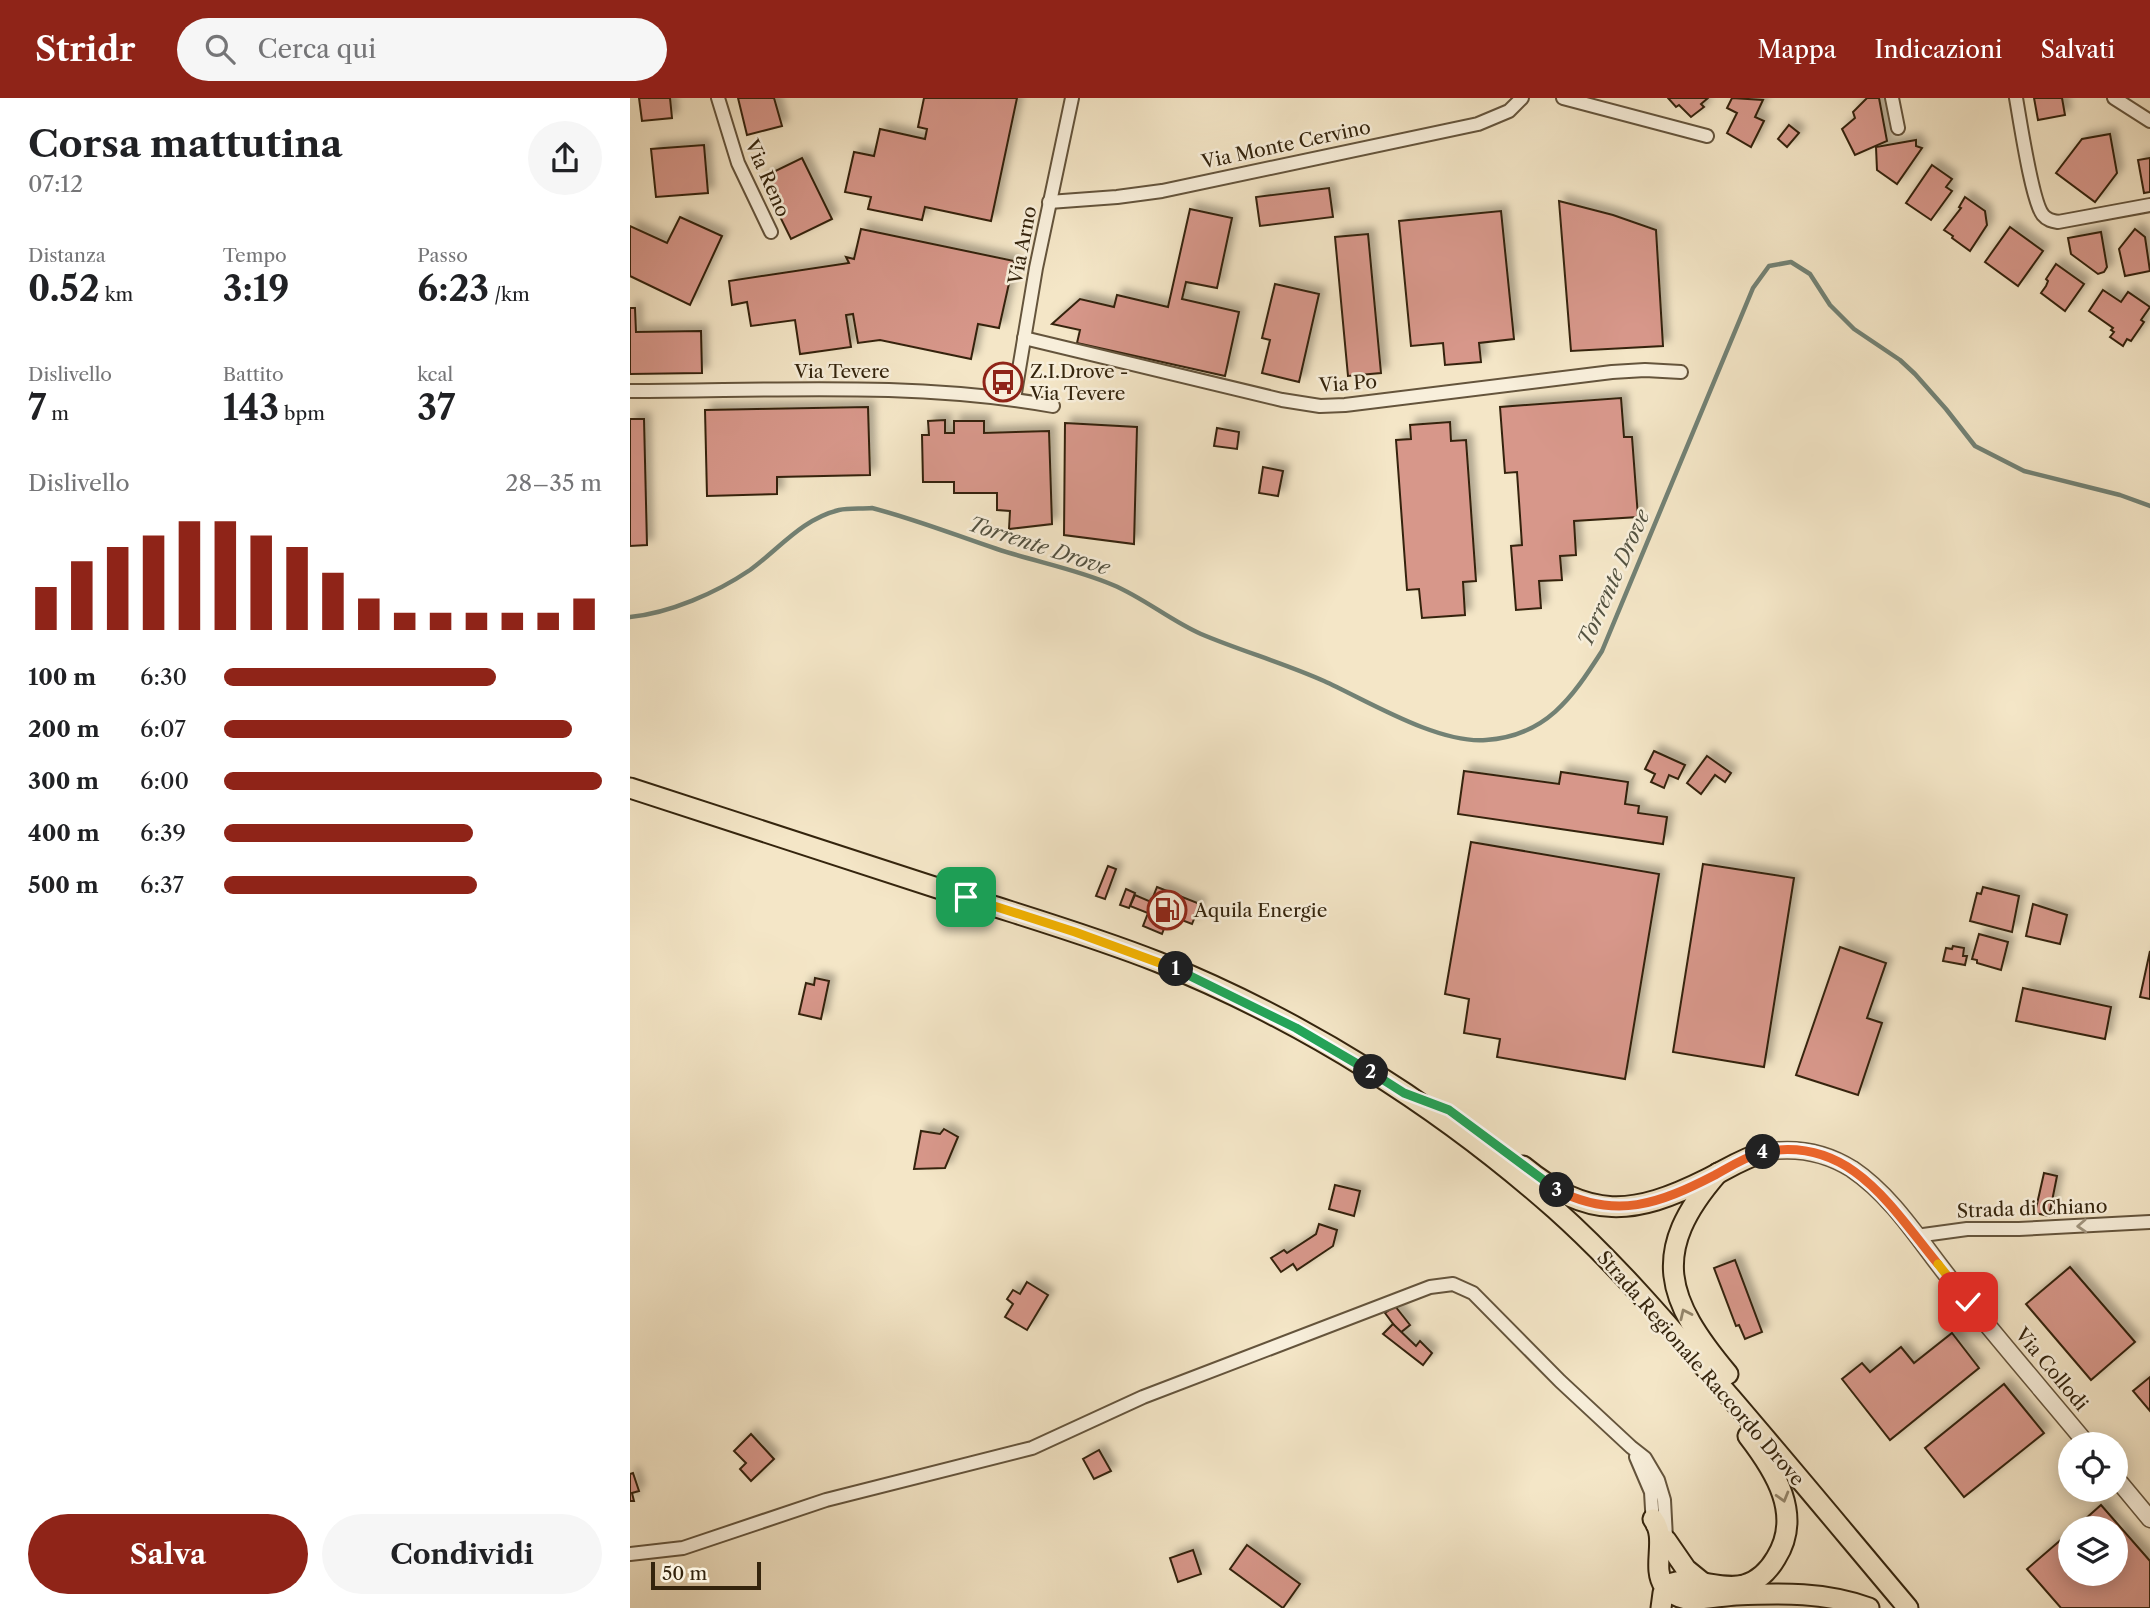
<!DOCTYPE html>
<html lang="it">
<head>
<meta charset="utf-8">
<style>
  :root { --surface:#fff; --page:#f6f6f6; --text:#202124; --muted:#757577; --accent:#8f2418 }
  body { margin:0; font-family:"Libre Caslon Text",serif; background:var(--page); color:var(--text); height:100vh; display:flex; flex-direction:column; font-size:26px; white-space:nowrap }
  * { box-sizing:border-box; margin:0 }
  p { font-size:23px; color:var(--muted) }
  .icon { flex:none; width:38px; height:38px; fill:none; stroke:currentColor; stroke-width:2; stroke-linecap:round; stroke-linejoin:round }
  .map { position:relative; flex:1; overflow:hidden }
  .details { display:flex; flex-direction:column; background:var(--surface); width:630px }
  .details>* { flex:none }
  .buttons { position:absolute; left:1428px; top:1334px; display:grid; gap:14px }
  .buttons a { display:grid; place-items:center; width:70px; height:70px; border-radius:50%; background:var(--surface); box-shadow:0 4px 18px #0003; font-size:35px }
  .scale { position:absolute; left:21px; bottom:18px; width:110px; box-sizing:border-box; padding-left:7px; border:4px solid #34240d; border-top:0; font-size:19px; line-height:24px; white-space:nowrap; color:#34240d; -webkit-text-stroke:5px #f8efdb; paint-order:stroke }
  .pin { position:absolute; display:grid; place-items:center; width:60px; height:60px; color:#fff; margin:-30px; border-radius:14px; box-shadow:0 4px 10px #0006 }
  .km { position:absolute; width:35px; height:35px; margin:-18px; border-radius:50%; background:#222; color:#fff; font-size:19px; line-height:35px; text-align:center }
  .round { display:grid; place-items:center; flex:none; width:74px; height:74px; border-radius:37px; background:var(--page) }
  .overview { display:flex; align-items:center; justify-content:space-between; height:119px; padding:0 28px }
  h1 { font-size:38px; font-weight:800; line-height:52px }
  .figures { display:grid; grid-template-columns:repeat(3,1fr); gap:10px; height:119px; padding:7px 28px }
  .figures div { display:grid; align-content:center }
  .figures b { font-size:35px; font-weight:800 }
  .figures small { font-size:19px; font-weight:400 }
  .figures p { font-size:19px }
  .chart { height:196px; padding:14px 28px }
  .chart p { display:flex; justify-content:space-between }
  .chart svg { width:100%; height:126px; margin-top:7px; stroke:var(--accent); stroke-width:6 }
  .primary-button { display:flex; gap:14px; margin-top:auto; padding:14px 28px }
  .primary-button a { flex:1; height:80px; border-radius:42px; background:var(--accent); color:#fff; font-size:28px; font-weight:800; line-height:80px; text-align:center }
  .primary-button a+a { background:var(--page); color:var(--text) }
  ul { padding:0 28px; list-style:none; font-size:23px }
  li { display:grid; grid-template-columns:112px 84px 1fr; align-items:center; height:52px }
  li i { height:18px; border-radius:9px; background:var(--accent) }
  header { display:flex; align-items:center; gap:42px; box-sizing:border-box; height:98px; padding:0 35px; background:var(--accent); color:#fff }
  header strong { font-size:33px }
  nav { display:flex; gap:38px; margin-inline-start:auto; font-size:24px }
  .search { width:490px; height:63px; background:var(--page); display:flex; align-items:center; gap:18px; box-sizing:border-box; padding:0 24px; border-radius:38px; color:var(--muted); font-size:26px }
  main { display:flex; flex:1; min-height:0 }
  .map>svg:first-child { display:block }
  .lines { fill:none; stroke-linecap:round; stroke-linejoin:round }
  .stream { stroke:#728174; stroke-width:4.5 }
  .building { fill:#d7978a; stroke:#34240d; stroke-width:2; filter:url(#shadow) }
  .minor-casing { stroke:#64543c; stroke-width:16 }
  .tertiary-casing { stroke:#64543c; stroke-width:19 }
  .primary-casing { stroke:#34240d; stroke-width:23 }
  .minor { stroke:#f8efdb; stroke-width:12 }
  .tertiary { stroke:#f8efdb; stroke-width:16 }
  .primary { stroke:#f4e6c7; stroke-width:19 }
  .oneway { stroke:#a0947e }
  .oneway2 { stroke:#94856a }
  .split-1-casing { stroke:#fff; stroke-width:14 }
  .split-2-casing { stroke:#fff; stroke-width:14 }
  .split-3-casing { stroke:#fff; stroke-width:14 }
  .split-4-casing { stroke:#fff; stroke-width:14 }
  .split-5-casing { stroke:#fff; stroke-width:14 }
  .split-6-casing { stroke:#fff; stroke-width:14 }
  .split-1 { stroke:#f5b400; stroke-width:9 }
  .split-2 { stroke:#22a559; stroke-width:9 }
  .split-3 { stroke:#22a559; stroke-width:9 }
  .split-4 { stroke:#f0652b; stroke-width:9 }
  .split-5 { stroke:#f0652b; stroke-width:9 }
  .split-6 { stroke:#f5b400; stroke-width:9 }
  .labels { text-anchor:middle; stroke-width:5; stroke-linejoin:round; paint-order:stroke }
  .street-label { font-size:19px; fill:#34240d; stroke:#f8efdb }
  .poi-label { font-size:19px; fill:#34240d; stroke:#f8efdb; text-anchor:start }
  .water-label { font-size:21px; font-style:italic; fill:#535241; stroke:#f8efdb }
</style>
</head>
<body>
<header>
<strong>Stridr</strong>
<div class="search"><svg class="icon" aria-label="search" viewBox="0 0 24 24"><circle cx="10" cy="10" r="6"/><path d="M15 15l6 6"/></svg>Cerca qui</div>
<nav><a>Mappa</a><a>Indicazioni</a><a>Salvati</a></nav>
</header>
<main>
<section class="details">
<div class="overview"><div><h1>Corsa mattutina</h1><p>07:12</p></div><a class="round"><svg class="icon" aria-label="share" viewBox="0 0 24 24"><path d="M12 15V3M7 8l5-5 5 5M5 13v7h14v-7"/></svg></a></div>
<div class="figures">
<div><p>Distanza</p><b>0.52<small> km</small></b></div>
<div><p>Tempo</p><b>3:19</b></div>
<div><p>Passo</p><b>6:23<small> /km</small></b></div>
</div>
<div class="figures">
<div><p>Dislivello</p><b>7<small> m</small></b></div>
<div><p>Battito</p><b>143<small> bpm</small></b></div>
<div><p>kcal</p><b>37</b></div>
</div>
<div class="chart"><p><span>Dislivello</span>28–35 m</p>
<svg viewBox="0 0 160 44" preserveAspectRatio="none"><path d="M5 44V29M15 44V20M25 44V15M35 44V11M45 44V6M55 44V6M65 44V11M75 44V15M85 44V24M95 44V33M105 44V38M115 44V38M125 44V38M135 44V38M145 44V38M155 44V33"/></svg>
</div>
<ul>
<li><b>100 m</b>6:30<i style="width:72%"></i></li>
<li><b>200 m</b>6:07<i style="width:92%"></i></li>
<li><b>300 m</b>6:00<i style="width:100%"></i></li>
<li><b>400 m</b>6:39<i style="width:66%"></i></li>
<li><b>500 m</b>6:37<i style="width:67%"></i></li>
</ul>
<div class="primary-button"><a>Salva</a><a>Condividi</a></div>
</section>
<div class="map">
<svg width="1520" height="1510" viewBox="0 0 1520 1510">
  <defs>
    <filter id="shadow"><feDropShadow dx="6" dy="-6" stdDeviation="3.5" flood-color="#0004"/></filter>
  </defs>
  <rect width="100%" height="100%" fill="#f4e6c7"/>
  <filter id="stains"><feTurbulence type="fractalNoise" baseFrequency=".00286" numOctaves="4"/><feColorMatrix values="0 0 0 0 .2 0 0 0 0 .09 0 0 0 0 .02 0 0 0 .5 -.17"/></filter>
  <radialGradient id="worn" r=".72"><stop offset=".6" stop-color="#630" stop-opacity="0"/><stop offset="1" stop-color="#630" stop-opacity=".3"/></radialGradient>
  <g class="lines">
    <path class="stream" d="M0,519C40,515 86,495 120,472C149,451 172,421 209,412C219,410 231,411 242,410C285,421 325,437 367,451C406,464 446,471 483,487C514,500 541,523 571,536C611,553 654,565 694,583C738,603 808,646 856,642C916,638 942,600 972,553L1123,190L1139,168L1161,164L1180,176L1200,207L1224,231L1270,262L1285,276L1316,311L1345,348L1394,373L1490,397L1520,408"/>
  </g>
  <g class="building">
    <path d="M9,0H40L42,20L12,23Z"/>
    <path d="M108,0H144L152,28L117,37Z"/>
    <path d="M294,0H387L361,123L295,109L292,122L238,111L241,99L215,94L224,54L244,58L250,31L295,41L297,31L288,29Z"/>
    <path d="M1038,0H1078L1071,6L1074,9L1061,19L1049,7L1046,9Z"/>
    <path d="M1102,0L1133,2L1125,19L1134,23L1121,49L1097,35L1107,15L1097,10Z"/>
    <path d="M1237,0H1249L1257,43L1225,57L1212,31L1225,20L1223,14Z"/>
    <path d="M1404,0H1432L1435,17L1408,22Z"/>
    <path d="M1159,27L1169,35L1157,49L1148,41Z"/>
    <path d="M1480,36L1487,75L1465,104L1426,75L1452,41Z"/>
    <path d="M1286,42V48L1292,50L1267,86L1247,72L1246,49Z"/>
    <path d="M74,47L78,95L26,99L21,51Z"/>
    <path d="M172,60L202,121L161,141L131,80Z"/>
    <path d="M1520,60V94L1514,95L1508,62Z"/>
    <path d="M1302,67L1322,81L1316,89L1322,93L1301,122L1276,105Z"/>
    <path d="M699,90L703,119L630,128L626,99Z"/>
    <path d="M1335,99L1355,113L1357,127L1340,153L1322,140L1323,138L1314,132L1331,110L1329,109Z"/>
    <path d="M929,103L983,117L1026,132L1033,248L941,253Z"/>
    <path d="M560,111L602,120L587,190L556,184L552,201L609,214L595,278L447,245L450,232L422,226L450,201L484,209L487,197L538,209Z"/>
    <path d="M871,113L884,241L849,245L851,264L815,267L813,245L781,248L769,123Z"/>
    <path d="M50,119L92,138L60,207L0,178V128L37,145Z"/>
    <path d="M1380,129L1413,153L1388,188L1355,164Z"/>
    <path d="M231,131L384,163L369,230L348,226L341,261L250,242L228,245L223,216L216,217L221,249L170,256L165,222L121,228L117,204L102,207L99,183L219,165L216,159L224,161Z"/>
    <path d="M1505,131L1515,139L1520,173L1495,178L1489,151Z"/>
    <path d="M1471,134L1477,169L1474,174L1468,176L1441,156L1438,140Z"/>
    <path d="M738,136L751,275L718,278L705,139Z"/>
    <path d="M1426,166L1454,186L1435,213L1411,195L1416,188L1418,183L1416,181Z"/>
    <path d="M645,186L689,196L669,284L632,275L640,242L632,240Z"/>
    <path d="M1473,192L1491,204L1498,194L1520,209L1511,222L1514,224L1501,243L1497,241L1493,248L1480,239L1484,234L1481,232L1483,230L1459,213Z"/>
    <path d="M0,210H5L6,234L71,233L72,275L0,276Z"/>
    <path d="M991,300L994,339H1002L1008,419L944,423L946,457L930,458L932,482L909,483L911,510L886,512L881,448L892,447L887,374L875,375L870,309Z"/>
    <path d="M238,309L240,377L147,379V396L77,398L75,312Z"/>
    <path d="M0,321H14L17,447L0,448Z"/>
    <path d="M315,322V335H324V323H354V335L419,333L422,426L379,431L380,413L367,412V395H324V384H293L292,337H299L298,323Z"/>
    <path d="M820,324L821,343L836,342L846,483L833,484L835,517L792,520L789,491L777,492L766,342L781,341L780,327Z"/>
    <path d="M435,325L507,329L504,446L434,437Z"/>
    <path d="M587,330L609,334L607,351L584,348Z"/>
    <path d="M633,369L653,373L648,398L629,395Z"/>
    <path d="M1024,653L1055,667L1048,681L1039,677L1034,690L1021,684L1025,676L1015,671Z"/>
    <path d="M1077,658L1101,675L1095,684L1085,677L1071,696L1057,685Z"/>
    <path d="M834,673L929,686L931,674L998,684L995,706L1009,708L1008,715L1037,719L1033,746L828,716Z"/>
    <path d="M841,744L1029,776L995,981L867,959L870,941L834,935L839,901L815,896Z"/>
    <path d="M1073,766L1164,780L1134,969L1043,954Z"/>
    <path d="M478,768L486,771L475,801L466,798Z"/>
    <path d="M527,789L570,806L562,826L539,817L532,836L513,828L518,815L500,808L505,797L521,804Z"/>
    <path d="M1353,789L1389,798L1382,834L1340,823L1347,795L1351,796Z"/>
    <path d="M496,791L505,795L499,810L490,807Z"/>
    <path d="M1403,806L1437,817L1430,846L1396,838Z"/>
    <path d="M1349,836L1378,844L1371,872L1347,865V862L1342,861Z"/>
    <path d="M1323,848L1334,850L1333,858H1337L1335,867L1313,863L1316,850L1322,851Z"/>
    <path d="M1210,849L1256,865L1237,920L1252,925L1228,997L1166,977Z"/>
    <path d="M1520,853V901L1510,899Z"/>
    <path d="M185,880L199,883L191,921L169,916L176,885L184,887Z"/>
    <path d="M1393,890L1481,909L1475,941L1386,923Z"/>
    <path d="M314,1031L328,1039L315,1070L284,1071L291,1033L310,1036Z"/>
    <path d="M1414,1075L1427,1078L1419,1118L1405,1115Z"/>
    <path d="M705,1087L730,1093L724,1118L699,1111Z"/>
    <path d="M689,1126L707,1132L703,1148L667,1172L663,1166L651,1174L641,1160L654,1152L657,1155L686,1136Z"/>
    <path d="M1105,1162L1132,1234L1115,1241L1109,1227L1106,1228L1084,1170Z"/>
    <path d="M1440,1169L1505,1244L1461,1282L1396,1206Z"/>
    <path d="M397,1184L418,1197L397,1232L375,1219L383,1206L377,1201L383,1192L390,1196Z"/>
    <path d="M765,1208L780,1227L770,1235L755,1215Z"/>
    <path d="M763,1226L786,1248L790,1243L802,1255L793,1267L753,1236Z"/>
    <path d="M1322,1235L1349,1270L1260,1342L1212,1281L1232,1265L1240,1274L1271,1249L1284,1265Z"/>
    <path d="M1520,1279V1313L1503,1293Z"/>
    <path d="M1374,1286L1414,1335L1334,1399L1295,1350Z"/>
    <path d="M121,1336L144,1361L121,1383L110,1371L116,1365L104,1353Z"/>
    <path d="M469,1352L481,1373L464,1381L453,1361Z"/>
    <path d="M3,1375L9,1393L2,1395L4,1403H0V1376Z"/>
    <path d="M1471,1407L1520,1463V1510H1431L1397,1471L1440,1434V1475H1486V1430H1445Z"/>
    <path d="M617,1447L670,1486L653,1510L600,1471Z"/>
    <path d="M563,1452L571,1476L548,1484L540,1460Z"/>
  </g>
  <g class="lines">
    <defs>
      <g id="minor">
        <path d="M88,0L108,65L141,134"/>
        <path d="M933,0L1077,38"/>
        <path d="M1262,0L1268,30"/>
        <path d="M1386,0C1390,22 1402,104 1413,117C1417,122 1422,123 1428,124L1520,107"/>
        <path d="M1484,0L1520,23"/>
        <path d="M419,104L487,99L532,93L848,26L879,13L892,0"/>
        <path d="M394,240L652,302L690,308L715,307L982,274L1015,272L1051,274"/>
        <path d="M0,293C140,293 284,283 423,308"/>
        <path d="M384,301L406,170L442,0"/>
        <path d="M1286,1138L1337,1131H1389L1520,1124"/>
        <path d="M1006,1359L1021,1394L1023,1428"/>
        <path d="M0,1456L53,1450L196,1402L402,1350L513,1299L800,1189L823,1186L843,1195L930,1283L1001,1349L1015,1360L1028,1382L1034,1402L1036,1440"/>
      </g>
      <g id="tertiary">
        <path d="M1135,1054C1166,1049 1195,1054 1222,1071C1265,1100 1292,1147 1324,1186C1367,1240 1413,1293 1457,1346"/>
        <path d="M1486,1380L1520,1421"/>
      </g>
      <g id="primary">
        <path d="M0,690C112,726 224,762 335,799C400,820 465,839 528,864C672,922 809,1008 925,1111C990,1169 1045,1235 1101,1300C1161,1370 1219,1440 1278,1510"/>
        <path d="M893,1068C959,1122 1003,1118 1077,1081C1097,1071 1113,1060 1135,1054"/>
        <path d="M1088,1075C1019,1154 1036,1202 1098,1276"/>
        <path d="M1023,1421C1038,1440 1021,1469 1034,1488C1039,1495 1049,1500 1057,1501C1073,1502 1090,1498 1106,1497C1151,1495 1196,1494 1239,1510"/>
        <path d="M1036,1442L1056,1471L1072,1484"/>
        <path d="M1031,1510L1033,1495L1039,1486C1063,1477 1089,1493 1114,1487C1128,1483 1139,1472 1146,1460C1173,1417 1145,1373 1118,1338"/>
      </g>
    </defs>
    <use href="#minor" class="minor-casing"/>
    <use href="#tertiary" class="tertiary-casing"/>
    <use href="#primary" class="primary-casing"/>
    <use href="#minor" class="minor"/>
    <use href="#tertiary" class="tertiary"/>
    <use href="#primary" class="primary"/>
  </g>
  <defs><path id="oneway-chevron" d="M-2-3.5L2.5 0L-2 3.5" fill="none" stroke-width="1.6" stroke-linecap="round" stroke-linejoin="round" transform="scale(1.75)"/></defs>
  <use class="oneway" href="#oneway-chevron" transform="translate(1452 1128) rotate(177)"/>
  <g class="oneway2">
    <use href="#oneway-chevron" transform="translate(1055 1216) rotate(-115)"/>
    <use href="#oneway-chevron" transform="translate(1153 1399) rotate(74)"/>
  </g>
  <g class="lines">
    <defs>
      <path id="split-1" d="M336,799L445,834L546,871"/>
      <path id="split-2" d="M546,871L666,930L741,974"/>
      <path id="split-3" d="M741,974L774,995L819,1012L927,1092"/>
      <path id="split-4" d="M927,1092C986,1122 1029,1106 1085,1077C1101,1068 1115,1059 1133,1054"/>
      <path id="split-5" d="M1133,1054C1220,1037 1261,1109 1308,1166"/>
      <path id="split-6" d="M1308,1166L1338,1204"/>
    </defs>
    <use href="#split-1" class="split-1-casing"/>
    <use href="#split-2" class="split-2-casing"/>
    <use href="#split-3" class="split-3-casing"/>
    <use href="#split-4" class="split-4-casing"/>
    <use href="#split-5" class="split-5-casing"/>
    <use href="#split-6" class="split-6-casing"/>
    <use href="#split-1" class="split-1"/>
    <use href="#split-2" class="split-2"/>
    <use href="#split-3" class="split-3"/>
    <use href="#split-4" class="split-4"/>
    <use href="#split-5" class="split-5"/>
    <use href="#split-6" class="split-6"/>
  </g>
  <defs>
    <symbol id="bus-ring" viewBox="-11 -11 22 22"><circle r="9.5" fill="#f8efdb" stroke="#8f2418" stroke-width="1.5"/><path d="M-5-6H5V4H4V6H2V4H-2V6H-4V4H-5ZM-3.5-4V0h7V-4ZM-3.5 1.2v1.5H-2V1.2ZM2 1.2v1.5H3.5V1.2Z" fill="#8f2418"/></symbol>
    <symbol id="fuel-ring" viewBox="-11 -11 22 22"><circle r="9.5" fill="#f8efdb" stroke="#8f2418" stroke-width="1.5"/><path d="M-5.5-6h7V0h2V4h1.3V-2.5L3-4.5l.8-.8L6-3V5H2.5V1h-1V6h-7ZM-4.2-4.7v3.2H.2V-4.7Z" fill="#8f2418"/></symbol>
  </defs>
  <g fill-rule="evenodd">
    <use href="#bus-ring" x="351" y="262" width="44" height="44"/>
    <use href="#fuel-ring" x="515" y="790" width="44" height="44"/>
  </g>
  <g class="labels">
    <g class="street-label">
      <text transform="translate(656 46) rotate(-12)" y="7">Via Monte Cervino</text>
      <text transform="translate(138 80) rotate(66)" y="7">Via Reno</text>
      <text transform="translate(392 147) rotate(-79)" y="7">Via Arno</text>
      <text x="212" y="280">Via Tevere</text>
      <text transform="translate(718 285) rotate(-4)" y="7">Via Po</text>
      <text transform="translate(1402 1110) rotate(-2)" y="7">Strada di Chiano</text>
      <text transform="translate(1071 1270) rotate(49)" y="7">Strada Regionale Raccordo Drove</text>
      <text transform="translate(1422 1271) rotate(50)" y="7">Via Collodi</text>
    </g>
    <g class="poi-label">
      <text x="400" y="280">Z.I.Drove -<tspan x="400" dy="22">Via Tevere</tspan></text>
      <text x="564" y="819">Aquila Energie</text>
    </g>
    <g class="water-label">
      <text transform="translate(409 448) rotate(18)" y="7">Torrente Drove</text>
      <text transform="translate(984 480) rotate(-66)" y="7">Torrente Drove</text>
    </g>
  </g>
  <rect width="100%" height="100%" filter="url(#stains)"/>
  <rect width="100%" height="100%" fill="url(#worn)"/>
</svg>
<div class="buttons">
<a><svg class="icon" aria-label="locate" viewBox="0 0 24 24"><circle cx="12" cy="12" r="6"/><path d="M12 2v4M12 18v4M2 12h4M18 12h4"/></svg></a>
<a><svg class="icon" aria-label="layers" viewBox="0 0 24 24"><path d="M12 4l9 5-9 5-9-5zM3 14l9 5 9-5"/></svg></a>
</div>
<div class="scale">50 m</div>
<div class="pin" style="left:336px;top:799px;background:#1e9e55"><svg class="icon" aria-label="arrive" viewBox="0 0 24 24"><path d="M6 21V4h12l-3 4 3 4H6"/></svg></div>
<div class="pin" style="left:1338px;top:1204px;background:#d93025"><svg class="icon" aria-label="check" viewBox="0 0 24 24"><path d="M5 12l5 5 9-10"/></svg></div>
<b class="km" style="left:546px;top:871px">1</b>
<b class="km" style="left:741px;top:974px">2</b>
<b class="km" style="left:927px;top:1092px">3</b>
<b class="km" style="left:1133px;top:1054px">4</b>
</div>
</main>
</body>
</html>
